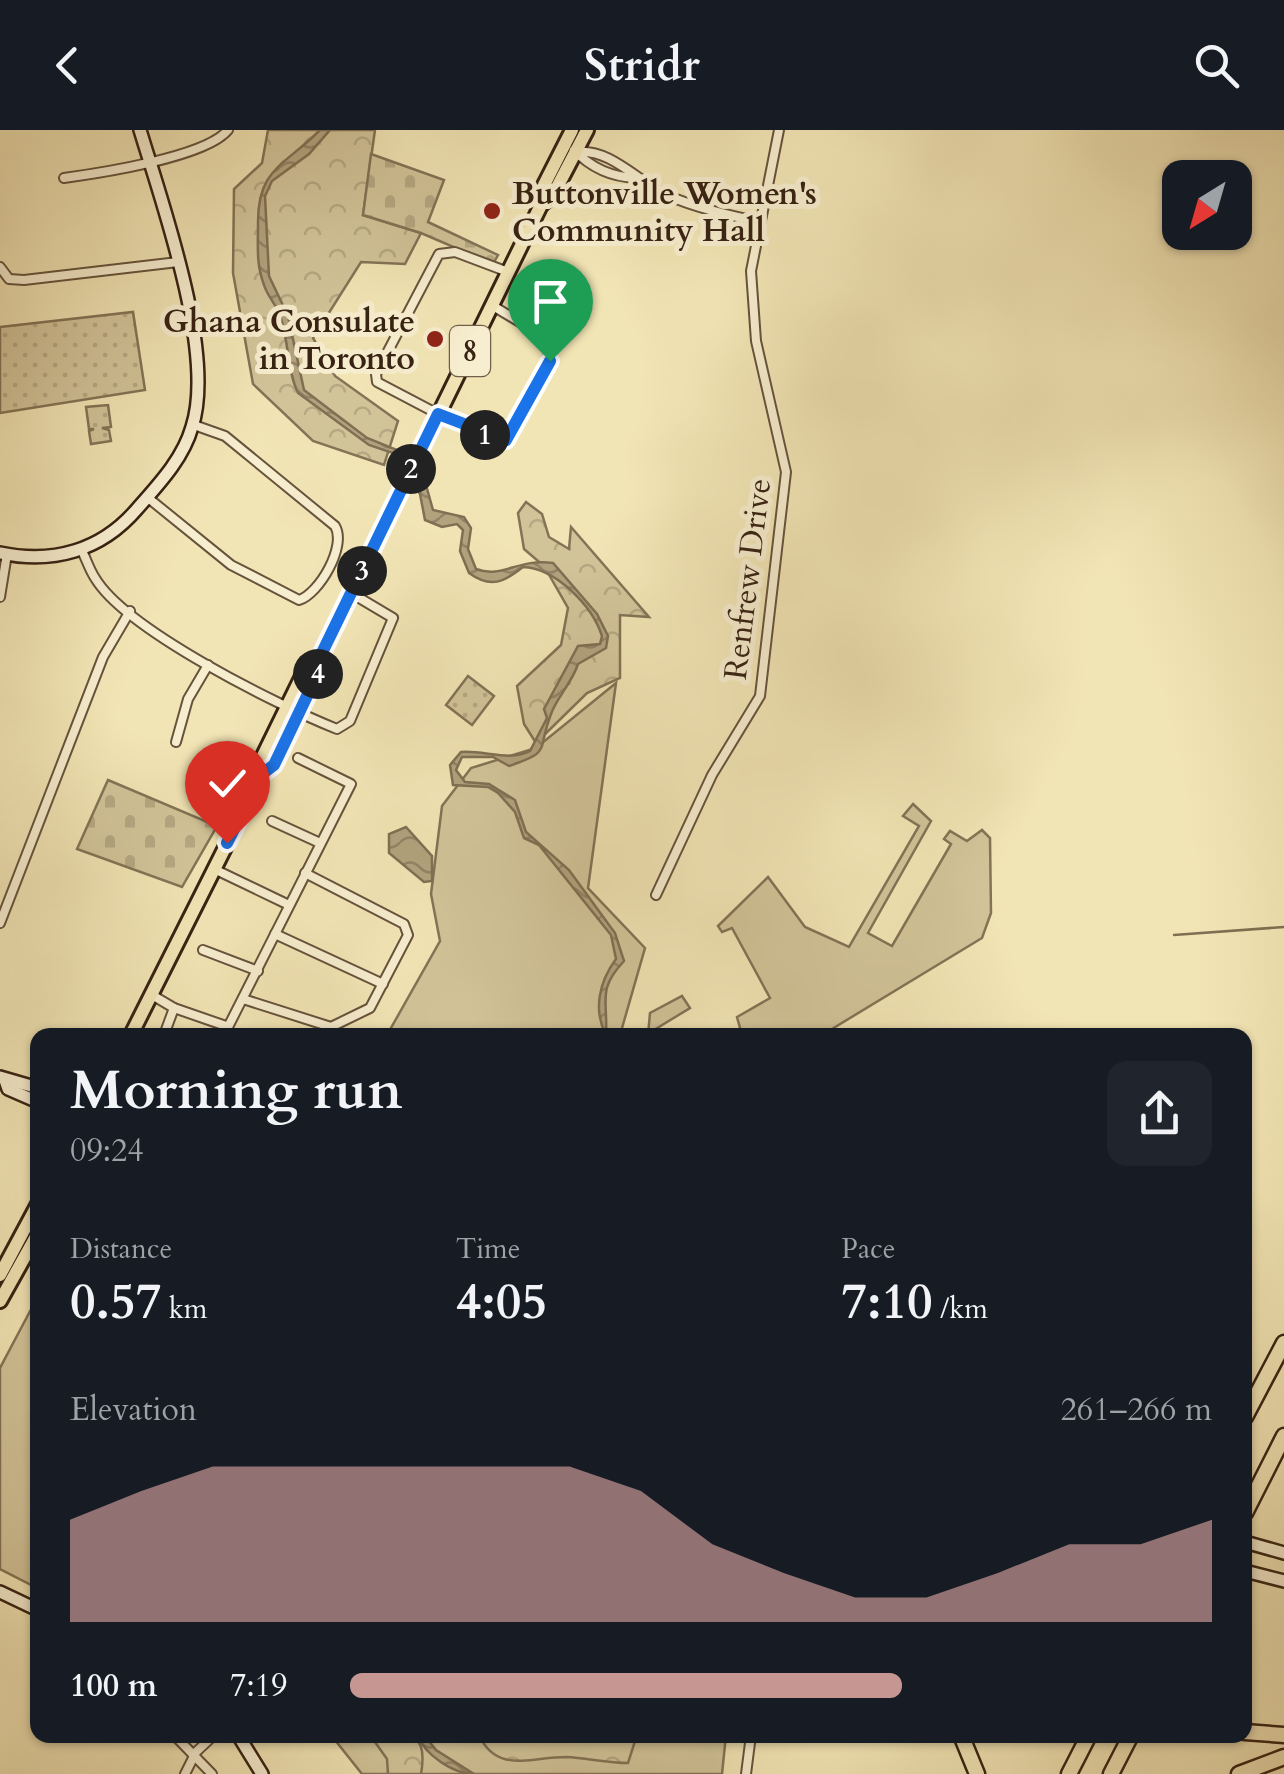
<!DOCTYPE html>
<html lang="en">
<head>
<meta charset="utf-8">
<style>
  :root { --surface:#171b24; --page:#20242c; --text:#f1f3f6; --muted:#9ea1a6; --accent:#c59692 }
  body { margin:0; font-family:Cardo,serif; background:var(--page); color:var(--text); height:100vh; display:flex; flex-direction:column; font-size:38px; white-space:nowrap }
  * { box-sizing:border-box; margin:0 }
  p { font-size:32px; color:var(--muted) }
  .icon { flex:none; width:55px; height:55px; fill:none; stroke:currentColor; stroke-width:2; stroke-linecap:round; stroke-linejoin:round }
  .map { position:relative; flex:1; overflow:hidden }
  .details { position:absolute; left:30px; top:898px; width:1222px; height:715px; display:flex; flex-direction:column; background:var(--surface); border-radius:20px; box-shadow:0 2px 8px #0004 }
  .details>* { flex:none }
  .needle { width:65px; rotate:217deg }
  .buttons { position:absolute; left:1162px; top:30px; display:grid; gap:20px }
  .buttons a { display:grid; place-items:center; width:90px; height:90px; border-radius:20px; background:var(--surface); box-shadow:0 2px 8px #0004; font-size:50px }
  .pin { position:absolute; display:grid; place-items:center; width:85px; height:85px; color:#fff; margin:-102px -42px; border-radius:50% 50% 50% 0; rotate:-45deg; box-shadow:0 0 10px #0007 }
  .pin .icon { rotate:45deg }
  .km { position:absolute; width:50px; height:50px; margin:-25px; border-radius:50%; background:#222; color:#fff; font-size:28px; line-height:50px; text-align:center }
  .round { display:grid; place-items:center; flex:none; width:105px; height:105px; border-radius:20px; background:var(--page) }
  .overview { display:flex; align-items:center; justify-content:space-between; height:170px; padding:0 40px }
  h1 { font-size:55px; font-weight:800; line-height:75px }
  .figures { display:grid; grid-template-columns:repeat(3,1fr); gap:15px; height:170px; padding:10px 40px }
  .figures div { display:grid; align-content:center }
  .figures b { font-size:50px; font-weight:800 }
  .figures small { font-size:28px; font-weight:400 }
  .figures p { font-size:28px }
  .chart { height:280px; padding:20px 40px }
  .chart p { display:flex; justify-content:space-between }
  .chart svg { width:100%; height:180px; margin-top:10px; fill:var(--accent); opacity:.7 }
  ul { padding:0 40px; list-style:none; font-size:32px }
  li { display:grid; grid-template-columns:160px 120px 1fr; align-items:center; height:75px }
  li i { height:25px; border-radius:12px; background:var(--accent) }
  header { display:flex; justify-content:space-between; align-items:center; height:130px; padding:0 40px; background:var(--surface); font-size:45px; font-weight:800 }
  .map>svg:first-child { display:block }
  .grass { fill:#d2c499; stroke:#847356; stroke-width:2.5 }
  .forest { fill:url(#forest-crowns); stroke:#847356; stroke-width:2.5 }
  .cemetery { fill:url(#cemetery-stones); stroke:#847356; stroke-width:2.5 }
  .park { fill:url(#park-dots); stroke:#847356; stroke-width:2.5 }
  .water { fill:url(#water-waves); stroke:#816f53; stroke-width:2.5 }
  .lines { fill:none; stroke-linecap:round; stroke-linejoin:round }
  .stream { stroke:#816f53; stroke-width:2.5 }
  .street-casing { stroke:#66533c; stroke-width:12 }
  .secondary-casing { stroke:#372213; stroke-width:16 }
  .primary-casing { stroke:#372213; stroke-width:18 }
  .highway-casing { stroke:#372213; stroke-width:19 }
  .street { stroke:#f7eecf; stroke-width:8 }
  .secondary { stroke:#f7eecf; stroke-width:11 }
  .primary { stroke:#f2e5b5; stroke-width:12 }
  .highway { stroke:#f2e5b5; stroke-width:14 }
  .route-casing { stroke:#fff; stroke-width:20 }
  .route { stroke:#1a73e8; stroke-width:12 }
  .poi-dot { fill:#8f2418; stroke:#f7eecf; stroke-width:4 }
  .labels { text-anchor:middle; stroke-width:10; stroke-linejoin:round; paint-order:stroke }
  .shield { fill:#f7eecf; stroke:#715f4b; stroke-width:2.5 }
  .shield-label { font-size:30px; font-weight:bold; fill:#372213 }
  .poi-label { font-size:32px; font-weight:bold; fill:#372213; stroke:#f7eecf; text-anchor:start }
  .street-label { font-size:32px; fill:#372213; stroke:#f7eecf }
</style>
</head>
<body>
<header><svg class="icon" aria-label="back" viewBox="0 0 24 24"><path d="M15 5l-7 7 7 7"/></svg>Stridr<svg class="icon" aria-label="search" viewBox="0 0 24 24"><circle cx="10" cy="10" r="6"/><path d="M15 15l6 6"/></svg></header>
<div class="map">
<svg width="1284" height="1644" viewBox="0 0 1284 1644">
  <defs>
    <pattern id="forest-crowns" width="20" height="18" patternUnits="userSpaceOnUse" patternTransform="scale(2.5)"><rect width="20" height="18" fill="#d2c499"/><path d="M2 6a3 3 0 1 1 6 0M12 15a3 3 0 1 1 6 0" fill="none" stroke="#b5a883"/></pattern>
    <pattern id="cemetery-stones" width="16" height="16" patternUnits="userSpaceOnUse" patternTransform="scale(2.5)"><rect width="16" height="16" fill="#d2c499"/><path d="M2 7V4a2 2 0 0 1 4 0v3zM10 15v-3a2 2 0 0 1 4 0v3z" fill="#b5a883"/></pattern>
    <pattern id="park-dots" width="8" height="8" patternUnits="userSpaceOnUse" patternTransform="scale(2.5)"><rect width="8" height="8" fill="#d2c499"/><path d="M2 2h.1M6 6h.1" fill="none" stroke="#b5a883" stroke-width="1.8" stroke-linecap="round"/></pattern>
    <pattern id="water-waves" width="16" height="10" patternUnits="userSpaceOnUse" patternTransform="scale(2.5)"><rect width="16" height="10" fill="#b2a37e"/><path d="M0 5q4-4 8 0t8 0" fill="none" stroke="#928466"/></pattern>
  </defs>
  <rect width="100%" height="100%" fill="#f2e5b5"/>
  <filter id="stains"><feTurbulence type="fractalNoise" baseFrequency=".002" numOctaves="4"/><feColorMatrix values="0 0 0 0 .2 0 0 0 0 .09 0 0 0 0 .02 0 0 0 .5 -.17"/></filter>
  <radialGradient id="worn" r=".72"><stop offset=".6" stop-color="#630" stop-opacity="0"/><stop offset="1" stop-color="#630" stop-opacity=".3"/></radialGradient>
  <g class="grass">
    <path d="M616,553L588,758L645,818L620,905H387L440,811L431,764L442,676L471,638L536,618Z"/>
    <path d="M913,674L931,691L868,803L892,816L951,714L944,709L950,701L967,711L982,700L990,708L991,783L982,808L822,905H742L737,887L770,868L732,798L722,802L718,796L768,747L805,797L849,817L919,696L903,686Z"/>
    <path d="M682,866L690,878L654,900L656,905H648L650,883Z"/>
    <path d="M37,1168V1458L0,1439V1238Z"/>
    <path d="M331,1605H726L722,1644H362Z"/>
  </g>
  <g class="forest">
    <path d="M268,0H375L363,85L421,103L405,134L361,132L313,208L335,246L398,291L384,335L313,311L253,254L233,143L234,59L262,33Z"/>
    <path d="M526,372L542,384L549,407L569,419L571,397L649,487L620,485V548L587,563L536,613L524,594L517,556L561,515L568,478L544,436L524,419L518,383Z"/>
    <path d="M370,1605C407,1605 429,1598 421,1644H388L387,1629Z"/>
    <path d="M479,1605H637L628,1633C607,1633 587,1628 566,1627C530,1627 497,1644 479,1605Z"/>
  </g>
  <g class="cemetery">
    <path d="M371,24L444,50L428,92L498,125L493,134L421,103L363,85Z"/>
    <path d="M108,650L217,696L182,757L77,719Z"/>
  </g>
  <g class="park">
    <path d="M133,182L145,260L0,283V197Z"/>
    <path d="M108,275L111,297L102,298L109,300L111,311L91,314L89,301L94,299H89L86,277Z"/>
    <path d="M468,546L494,566L472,595L446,575Z"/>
  </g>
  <g class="water">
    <path d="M320,0H330L309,24L272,51L265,66L269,146L288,186L304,260L367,308L397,320L426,355L433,380L464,387L471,398L468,419L476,439C503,449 517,428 553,433L597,484L608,506L606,518L578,534C572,553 557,567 551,584C536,622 553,621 509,636L493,627H462L456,640L465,652L489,654L515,670L526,702L569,740L615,803L624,831C597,860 608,869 606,905C593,880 599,852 616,829L611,805L539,715L524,708L515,682L498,663L488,657L453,655L450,635L461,622C484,620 510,632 530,621L547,588L544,579L578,516L600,514L602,506C592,475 555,438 523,437C504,452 491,459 469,443L460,421L463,400L457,394L442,397L425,390L420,364L393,323L369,315L298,263C287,240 289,213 281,189C278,176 268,168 264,155C256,134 258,116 258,95C257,39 283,37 320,0Z"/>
    <path d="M406,697L432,726V751L424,752L389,723V704Z"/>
    <path d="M418,1605H424L436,1620L474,1644C454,1644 424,1625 418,1605Z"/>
  </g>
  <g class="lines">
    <path class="stream" d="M1174,805L1284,797"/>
    <defs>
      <g id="street">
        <path d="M574,20C591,38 611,47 636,48"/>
        <path d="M577,22C611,18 639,53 669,66C697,78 731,86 761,92"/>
        <path d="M64,48C100,43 206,27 228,0"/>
        <path d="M0,137L9,149L24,150L178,132"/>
        <path d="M493,176L555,213L506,310L438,284L377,252L376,244L439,124L455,122L508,142"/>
        <path d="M147,367L231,435L299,470C319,464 347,416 335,396L225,306L194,295"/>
        <path d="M81,419C86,428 89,439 95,448C126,500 279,576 337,599L350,591L393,488L351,463"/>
        <path d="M0,467L7,424"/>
        <path d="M176,612L188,569L208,535"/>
        <path d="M272,691L320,713"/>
        <path d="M214,739L289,775"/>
        <path d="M656,765L712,645L760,566L786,342L756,211L751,141L779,0"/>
        <path d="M0,793L103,527L130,481"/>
        <path d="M275,804L383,854"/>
        <path d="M203,820L258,841"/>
        <path d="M152,865L174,878L226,896"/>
        <path d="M243,869L331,897L370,878L408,805L404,794L305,743"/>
        <path d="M164,905L174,878"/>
        <path d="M224,905L351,654L298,628"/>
        <path d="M177,1608L212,1644"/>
        <path d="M185,1644L196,1622L214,1605"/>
        <path d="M746,1644L751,1605"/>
      </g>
      <g id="secondary">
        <path d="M0,423C53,434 101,421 137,379C158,355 183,329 192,297C216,224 162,73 140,0"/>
        <path d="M0,947L38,958"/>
        <path d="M5,950L8,959L38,972"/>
        <path d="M1245,1412L1284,1423"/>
        <path d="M1245,1441L1284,1451"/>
        <path d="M0,1462L38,1480"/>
        <path d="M238,1605L262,1644"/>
      </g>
      <g id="primary">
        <path d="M541,75L553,65L587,0"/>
        <path d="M262,644L273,635L318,543L319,529L541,75L544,55L572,0"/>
        <path d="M131,905L262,644L263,626L307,536L319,529"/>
        <path d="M0,1145L38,1074"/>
        <path d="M0,1171L38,1103"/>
      </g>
      <g id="highway">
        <path d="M1245,1287L1284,1213"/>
        <path d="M1245,1383L1284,1306"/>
        <path d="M1245,1602L1284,1605"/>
        <path d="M961,1605L977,1644"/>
        <path d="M1069,1644L1089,1605"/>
        <path d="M1111,1644L1131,1605"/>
        <path d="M1239,1644L1284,1627"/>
      </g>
    </defs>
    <use href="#street" class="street-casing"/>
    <use href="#secondary" class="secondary-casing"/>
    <use href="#primary" class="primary-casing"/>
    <use href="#highway" class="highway-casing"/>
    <use href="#street" class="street"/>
    <use href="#secondary" class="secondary"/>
    <use href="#primary" class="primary"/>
    <use href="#highway" class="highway"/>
  </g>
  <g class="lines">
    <defs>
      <path id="route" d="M227,713L262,644L274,635L318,543L319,529L438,284L506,310L550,231"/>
    </defs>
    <use href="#route" class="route-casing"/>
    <use href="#route" class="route"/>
  </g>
  <g class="poi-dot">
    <circle cx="492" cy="81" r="10"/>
    <circle cx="435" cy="209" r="10"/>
  </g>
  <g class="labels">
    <rect class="shield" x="450" y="196" width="40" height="50" rx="8"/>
    <g class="shield-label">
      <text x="470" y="231">8</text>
    </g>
    <g class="poi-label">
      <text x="512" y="74">Buttonville Women's<tspan x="512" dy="37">Community Hall</tspan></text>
      <text x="415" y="202" text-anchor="end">Ghana Consulate<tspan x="415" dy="37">in Toronto</tspan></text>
    </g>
    <g class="street-label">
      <text transform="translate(747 449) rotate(-83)" y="11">Renfrew Drive</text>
    </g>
  </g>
  <rect width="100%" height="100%" filter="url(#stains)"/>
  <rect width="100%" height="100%" fill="url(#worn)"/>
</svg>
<div class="buttons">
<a><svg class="needle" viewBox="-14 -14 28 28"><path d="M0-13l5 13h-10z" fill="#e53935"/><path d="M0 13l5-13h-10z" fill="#9ea1a6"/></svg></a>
</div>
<div class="pin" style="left:550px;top:231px;background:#1e9e55"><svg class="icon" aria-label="arrive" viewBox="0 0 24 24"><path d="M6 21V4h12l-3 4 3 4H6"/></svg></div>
<div class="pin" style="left:227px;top:713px;background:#d93025"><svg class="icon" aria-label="check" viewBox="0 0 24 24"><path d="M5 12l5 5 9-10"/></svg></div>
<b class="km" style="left:485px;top:305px">1</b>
<b class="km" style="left:411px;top:339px">2</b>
<b class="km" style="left:362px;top:441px">3</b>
<b class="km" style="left:318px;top:544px">4</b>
<section class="details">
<div class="overview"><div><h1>Morning run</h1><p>09:24</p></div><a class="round"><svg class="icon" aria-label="share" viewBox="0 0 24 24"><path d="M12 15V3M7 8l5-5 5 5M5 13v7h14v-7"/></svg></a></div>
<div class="figures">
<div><p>Distance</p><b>0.57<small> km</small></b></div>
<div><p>Time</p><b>4:05</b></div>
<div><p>Pace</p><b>7:10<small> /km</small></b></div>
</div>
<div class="chart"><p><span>Elevation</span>261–266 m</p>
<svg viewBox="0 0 160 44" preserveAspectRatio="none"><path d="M0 44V19L10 12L20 6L30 6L40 6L50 6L60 6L70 6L80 12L90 25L100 32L110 38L120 38L130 32L140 25L150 25L160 19V44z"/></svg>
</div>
<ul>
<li><b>100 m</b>7:19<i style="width:64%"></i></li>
</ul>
</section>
</div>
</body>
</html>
